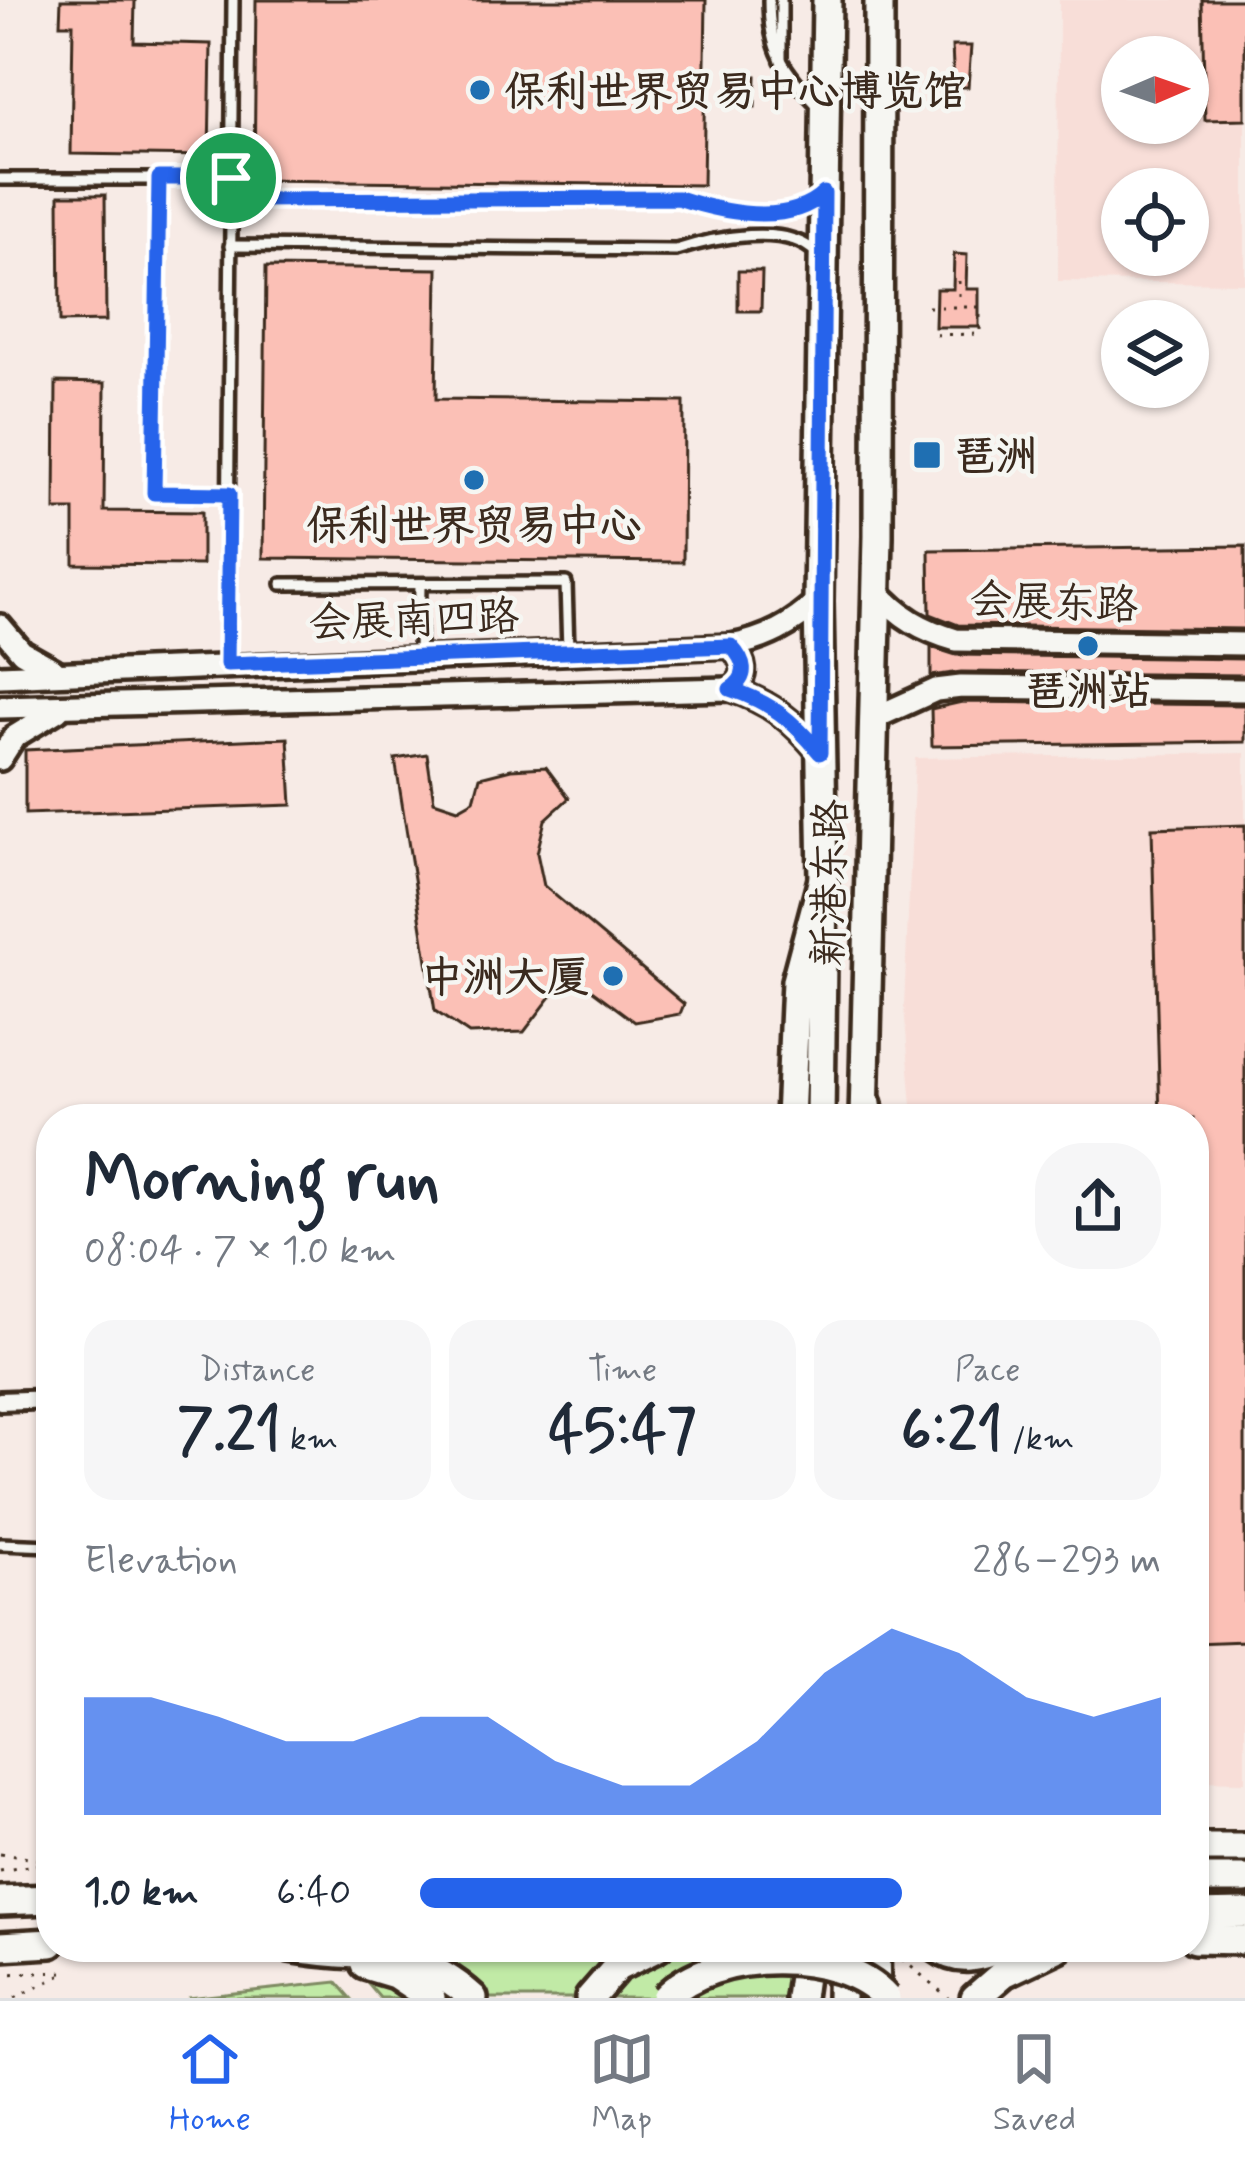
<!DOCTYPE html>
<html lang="en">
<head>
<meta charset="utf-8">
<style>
  :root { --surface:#fff; --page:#f6f6f7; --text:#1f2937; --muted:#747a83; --line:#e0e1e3; --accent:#2563eb }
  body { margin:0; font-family:Mynerve,"LXGW WenKai TC",sans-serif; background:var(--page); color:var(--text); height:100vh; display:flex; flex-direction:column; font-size:45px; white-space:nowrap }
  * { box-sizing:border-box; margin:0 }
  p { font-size:39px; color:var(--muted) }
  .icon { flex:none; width:66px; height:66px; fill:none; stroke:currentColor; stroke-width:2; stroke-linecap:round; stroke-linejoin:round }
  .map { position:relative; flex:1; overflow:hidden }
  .panel { position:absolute; left:36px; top:1104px; width:1173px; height:858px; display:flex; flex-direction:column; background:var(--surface); border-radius:48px; box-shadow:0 3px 9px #0004 }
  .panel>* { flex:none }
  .needle { width:78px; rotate:88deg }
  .tools { position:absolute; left:1101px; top:36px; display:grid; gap:24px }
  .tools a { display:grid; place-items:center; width:108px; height:108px; border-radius:50%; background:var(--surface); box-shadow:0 3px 9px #0004; font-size:60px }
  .pin { position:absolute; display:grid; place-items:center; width:102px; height:102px; color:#fff; margin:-51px; border:6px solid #fff; border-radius:50%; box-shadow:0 3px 12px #0007 }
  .round { display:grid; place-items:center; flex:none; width:126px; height:126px; border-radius:48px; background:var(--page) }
  .headline { display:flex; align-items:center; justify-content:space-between; height:204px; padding:0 48px }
  h1 { font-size:66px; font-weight:700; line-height:90px }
  .stats { display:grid; grid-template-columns:repeat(3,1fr); gap:18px; height:204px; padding:12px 48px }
  .stats div { display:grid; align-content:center; border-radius:30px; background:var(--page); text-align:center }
  .stats b { font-size:60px; font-weight:700 }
  .stats small { font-size:33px; font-weight:400 }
  .stats p { font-size:33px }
  .chart { height:336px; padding:24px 48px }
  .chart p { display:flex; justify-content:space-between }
  .chart svg { width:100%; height:216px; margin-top:12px; fill:var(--accent); opacity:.7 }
  ul { padding:0 48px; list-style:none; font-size:39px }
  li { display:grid; grid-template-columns:192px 144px 1fr; align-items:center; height:90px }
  li i { height:30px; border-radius:15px; background:var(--accent) }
  .menu { display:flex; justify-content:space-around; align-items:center; height:168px; border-top:3px solid var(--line); background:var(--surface); font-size:33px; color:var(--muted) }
  .menu a { display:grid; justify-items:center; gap:6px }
  .menu .current { color:var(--accent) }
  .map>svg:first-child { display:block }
  .built { fill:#f8ded8; fill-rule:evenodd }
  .green { fill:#c1eaa6; stroke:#7e8a62; stroke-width:3 }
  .building { fill:#fbc0b6; stroke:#3b2a1e; stroke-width:3 }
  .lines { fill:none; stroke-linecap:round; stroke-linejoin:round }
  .service-casing { stroke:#3b2a1e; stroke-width:18 }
  .minor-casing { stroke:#3b2a1e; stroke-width:26 }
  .tertiary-casing { stroke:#3b2a1e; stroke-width:30 }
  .primary-casing { stroke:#3b2a1e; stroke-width:36 }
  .trunk-casing { stroke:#3b2a1e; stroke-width:36 }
  .path { stroke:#3b2a1e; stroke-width:3; stroke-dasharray:3 9; stroke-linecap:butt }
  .service { stroke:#f6f6f2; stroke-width:9 }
  .minor { stroke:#f6f6f2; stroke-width:16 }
  .tertiary { stroke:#f6f6f2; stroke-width:21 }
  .primary { stroke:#f6f6f2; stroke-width:27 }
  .trunk { stroke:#f6f6f2; stroke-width:27 }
  .trunk-bridge-casing { stroke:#3b2a1e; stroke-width:36; stroke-linecap:butt }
  .trunk-bridge { stroke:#f6f6f2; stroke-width:27 }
  .route-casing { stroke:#fff; stroke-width:24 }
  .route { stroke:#2563eb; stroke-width:15 }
  .poi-dot { fill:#1f6fb2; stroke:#f6f6f2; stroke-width:4.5 }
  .labels { text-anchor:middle; stroke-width:9; stroke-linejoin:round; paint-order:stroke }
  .poi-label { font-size:42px; font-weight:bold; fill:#3b2a1e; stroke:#f6f6f2; text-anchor:start }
  .street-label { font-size:42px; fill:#3b2a1e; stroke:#f6f6f2 }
</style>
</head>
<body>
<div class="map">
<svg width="1245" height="1998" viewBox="0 0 1245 1998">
  <rect width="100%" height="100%" fill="#f7ebe6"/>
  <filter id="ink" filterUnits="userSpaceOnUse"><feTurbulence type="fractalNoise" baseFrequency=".00833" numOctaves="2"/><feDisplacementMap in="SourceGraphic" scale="24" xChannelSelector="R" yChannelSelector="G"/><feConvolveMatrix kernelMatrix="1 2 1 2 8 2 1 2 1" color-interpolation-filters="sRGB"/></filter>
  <g filter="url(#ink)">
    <g class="built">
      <path d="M1059,0H1245V283L1058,281ZM1122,57H1188V123H1122ZM1122,189H1188V255H1122Z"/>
      <path d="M1245,753V1782L1194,1781V1119H913L904,1006L915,758Z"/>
    </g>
    <g class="green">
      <path d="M364,1947H793L792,1998H380L362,1977Z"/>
      <path d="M337,1982L351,1998H188Z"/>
    </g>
    <g class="building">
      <path d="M61,0H135L134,42L211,44L209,156L71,154L73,24H60Z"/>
      <path d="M256,0H706L703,185L254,180Z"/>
      <path d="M1202,0H1245V119L1205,120Z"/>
      <path d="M952,46H971L968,87H954Z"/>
      <path d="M737,75L756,76L755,107L738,106Z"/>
      <path d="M59,195H105L106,321L60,322Z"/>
      <path d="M954,254L967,255L966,289H979V327H935L936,289H953Z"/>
      <path d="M266,267L438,269L436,399L684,402L683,562L263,558Z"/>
      <path d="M738,271H762L761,311H738Z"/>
      <path d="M56,382L105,383L104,511L202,512V565L74,564V510H55Z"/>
      <path d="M1245,546V629L958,625L930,614L929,550Z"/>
      <path d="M931,647L956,655L1245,659V675L961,672L931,676Z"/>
      <path d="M962,702L1245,705V742L932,746L931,709Z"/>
      <path d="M288,738L292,805L25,814V750Z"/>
      <path d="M427,754L434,801L458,809L474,800L480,777L511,769L546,767L569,798L545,820L537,853L544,886L684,1004L680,1014L635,1022L569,973L524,1032L469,1034L435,1011L395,759Z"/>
      <path d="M1245,825V1641L1194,1643V1119H1160L1152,828Z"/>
    </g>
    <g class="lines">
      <defs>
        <g id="service">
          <path d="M769,0C769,52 783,68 817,105"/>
          <path d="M781,0V61"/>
          <path d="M0,179H231"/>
          <path d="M159,179L154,493L229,494"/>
          <path d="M231,200L678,198C718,211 778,226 816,201"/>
          <path d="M230,246L676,250C713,238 788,222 817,254"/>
          <path d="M282,584L566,583L568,651"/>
          <path d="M419,656L420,584"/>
          <path d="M227,664L233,0"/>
          <path d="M0,1544L51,1546"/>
        </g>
        <path id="minor" d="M0,1401L51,1399"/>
        <g id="tertiary">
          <path d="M877,591C900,617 922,630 956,640L1245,644"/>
          <path d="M0,626L22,652L54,670"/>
          <path d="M0,676L731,646C766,639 792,626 818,601"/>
          <path d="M730,689C750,677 745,661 731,646"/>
          <path d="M0,707L730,689C770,702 793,720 820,753"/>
          <path d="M872,719L936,690L961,687L1245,690"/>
          <path d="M0,759L14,737L58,710"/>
        </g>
        <g id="primary">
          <path d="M820,1119L823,879L818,601L827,0"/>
          <path d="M864,1119L878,536L879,0"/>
          <path d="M841,1998L842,1947"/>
        </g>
        <g id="trunk">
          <path d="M867,1104L869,1119"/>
          <path d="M790,1119L796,981L823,879"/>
          <path d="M1194,1848H1245"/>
          <path d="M1194,1879H1245"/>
          <path d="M0,1901L51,1899"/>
          <path d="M1194,1914L1245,1913"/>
          <path d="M1194,1939L1245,1940"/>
          <path d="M0,1946L51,1943"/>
          <path d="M290,1947C362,1961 412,1942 473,1998"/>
          <path d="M875,1947L876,1998"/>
          <path d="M936,1947C959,1964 979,1957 1004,1947"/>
          <path d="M365,1965L395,1974L431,1998"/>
          <path d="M590,1998L617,1967L658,1947"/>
          <path d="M800,1998L807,1947"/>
          <path d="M975,1998L1004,1973L1059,1947"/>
        </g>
      </defs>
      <use href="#service" class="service-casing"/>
      <use href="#minor" class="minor-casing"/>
      <use href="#tertiary" class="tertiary-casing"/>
      <use href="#primary" class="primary-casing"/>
      <use href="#trunk" class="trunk-casing"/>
      <g class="path">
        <path d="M959,281V304"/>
        <path d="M928,307H980V334L928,335"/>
        <path d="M0,1854L51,1861"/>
        <path d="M0,1871L51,1862"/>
        <path d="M899,1947L903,1960L949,1998"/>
        <path d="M0,1974L67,1972"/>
        <path d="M15,1998L62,1975"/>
      </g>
      <use href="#service" class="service"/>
      <use href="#minor" class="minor"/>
      <use href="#tertiary" class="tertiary"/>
      <use href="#primary" class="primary"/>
      <use href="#trunk" class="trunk"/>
      <defs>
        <path id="trunk-bridge" d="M665,1998C713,1948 839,1946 886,1998"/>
      </defs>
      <use href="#trunk-bridge" class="trunk-bridge-casing"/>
      <use href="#trunk-bridge" class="trunk-bridge"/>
    </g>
  </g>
  <g class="lines" filter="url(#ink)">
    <defs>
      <path id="route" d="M159,178H231V200L678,198C721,212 788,228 824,193L820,753C793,720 770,702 730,689C750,677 745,661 731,646L227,664L229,494L154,493Z"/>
    </defs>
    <use href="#route" class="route-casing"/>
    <use href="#route" class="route"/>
  </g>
  <g class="poi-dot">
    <circle cx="480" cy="90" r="12"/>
    <rect x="912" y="440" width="30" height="30" rx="6"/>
    <circle cx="474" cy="480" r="12"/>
    <circle cx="1088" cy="646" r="12"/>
    <circle cx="613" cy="976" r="12"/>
  </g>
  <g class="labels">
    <g class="poi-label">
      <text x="504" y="105">保利世界贸易中心博览馆</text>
      <text x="954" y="470">琶洲</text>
      <text x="474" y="539" text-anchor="middle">保利世界贸易中心</text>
      <text x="1088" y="705" text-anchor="middle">琶洲站</text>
      <text x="589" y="991" text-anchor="end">中洲大厦</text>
    </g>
    <g class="street-label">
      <text transform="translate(1054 601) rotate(2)" y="15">会展东路</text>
      <text transform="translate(414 618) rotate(-2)" y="15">会展南四路</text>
      <text transform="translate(828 883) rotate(-89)" y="15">新港东路</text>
    </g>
  </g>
</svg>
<div class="tools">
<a><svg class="needle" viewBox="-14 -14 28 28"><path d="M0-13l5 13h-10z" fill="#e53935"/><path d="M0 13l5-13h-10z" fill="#747a83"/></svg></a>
<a><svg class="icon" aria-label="locate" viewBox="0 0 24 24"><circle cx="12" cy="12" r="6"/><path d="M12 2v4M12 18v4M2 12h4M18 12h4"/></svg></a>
<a><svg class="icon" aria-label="layers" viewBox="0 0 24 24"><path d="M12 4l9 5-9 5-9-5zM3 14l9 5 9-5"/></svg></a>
</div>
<div class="pin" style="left:231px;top:178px;background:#1e9e55"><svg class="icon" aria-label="arrive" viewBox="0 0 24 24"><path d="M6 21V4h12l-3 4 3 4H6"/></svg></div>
<section class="panel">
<div class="headline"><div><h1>Morning run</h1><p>08:04 · 7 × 1.0 km</p></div><a class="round"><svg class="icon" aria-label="share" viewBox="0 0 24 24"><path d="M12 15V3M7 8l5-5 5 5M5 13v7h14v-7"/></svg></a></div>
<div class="stats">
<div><p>Distance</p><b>7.21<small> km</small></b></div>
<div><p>Time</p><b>45:47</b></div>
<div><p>Pace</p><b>6:21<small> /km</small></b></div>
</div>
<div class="chart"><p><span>Elevation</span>286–293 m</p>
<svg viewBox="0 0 160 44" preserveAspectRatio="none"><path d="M0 44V20L10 20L20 24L30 29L40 29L50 24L60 24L70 33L80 38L90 38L100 29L110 15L120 6L130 11L140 20L150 24L160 20V44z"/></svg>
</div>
<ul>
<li><b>1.0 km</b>6:40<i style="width:65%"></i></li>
</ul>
</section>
</div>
<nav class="menu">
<a class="current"><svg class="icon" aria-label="home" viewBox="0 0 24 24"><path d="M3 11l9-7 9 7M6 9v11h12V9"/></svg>Home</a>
<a><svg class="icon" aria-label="map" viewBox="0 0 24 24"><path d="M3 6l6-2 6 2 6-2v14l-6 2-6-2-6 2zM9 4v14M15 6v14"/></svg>Map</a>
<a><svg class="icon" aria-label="saved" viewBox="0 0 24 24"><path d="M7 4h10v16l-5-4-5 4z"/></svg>Saved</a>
</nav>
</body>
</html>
